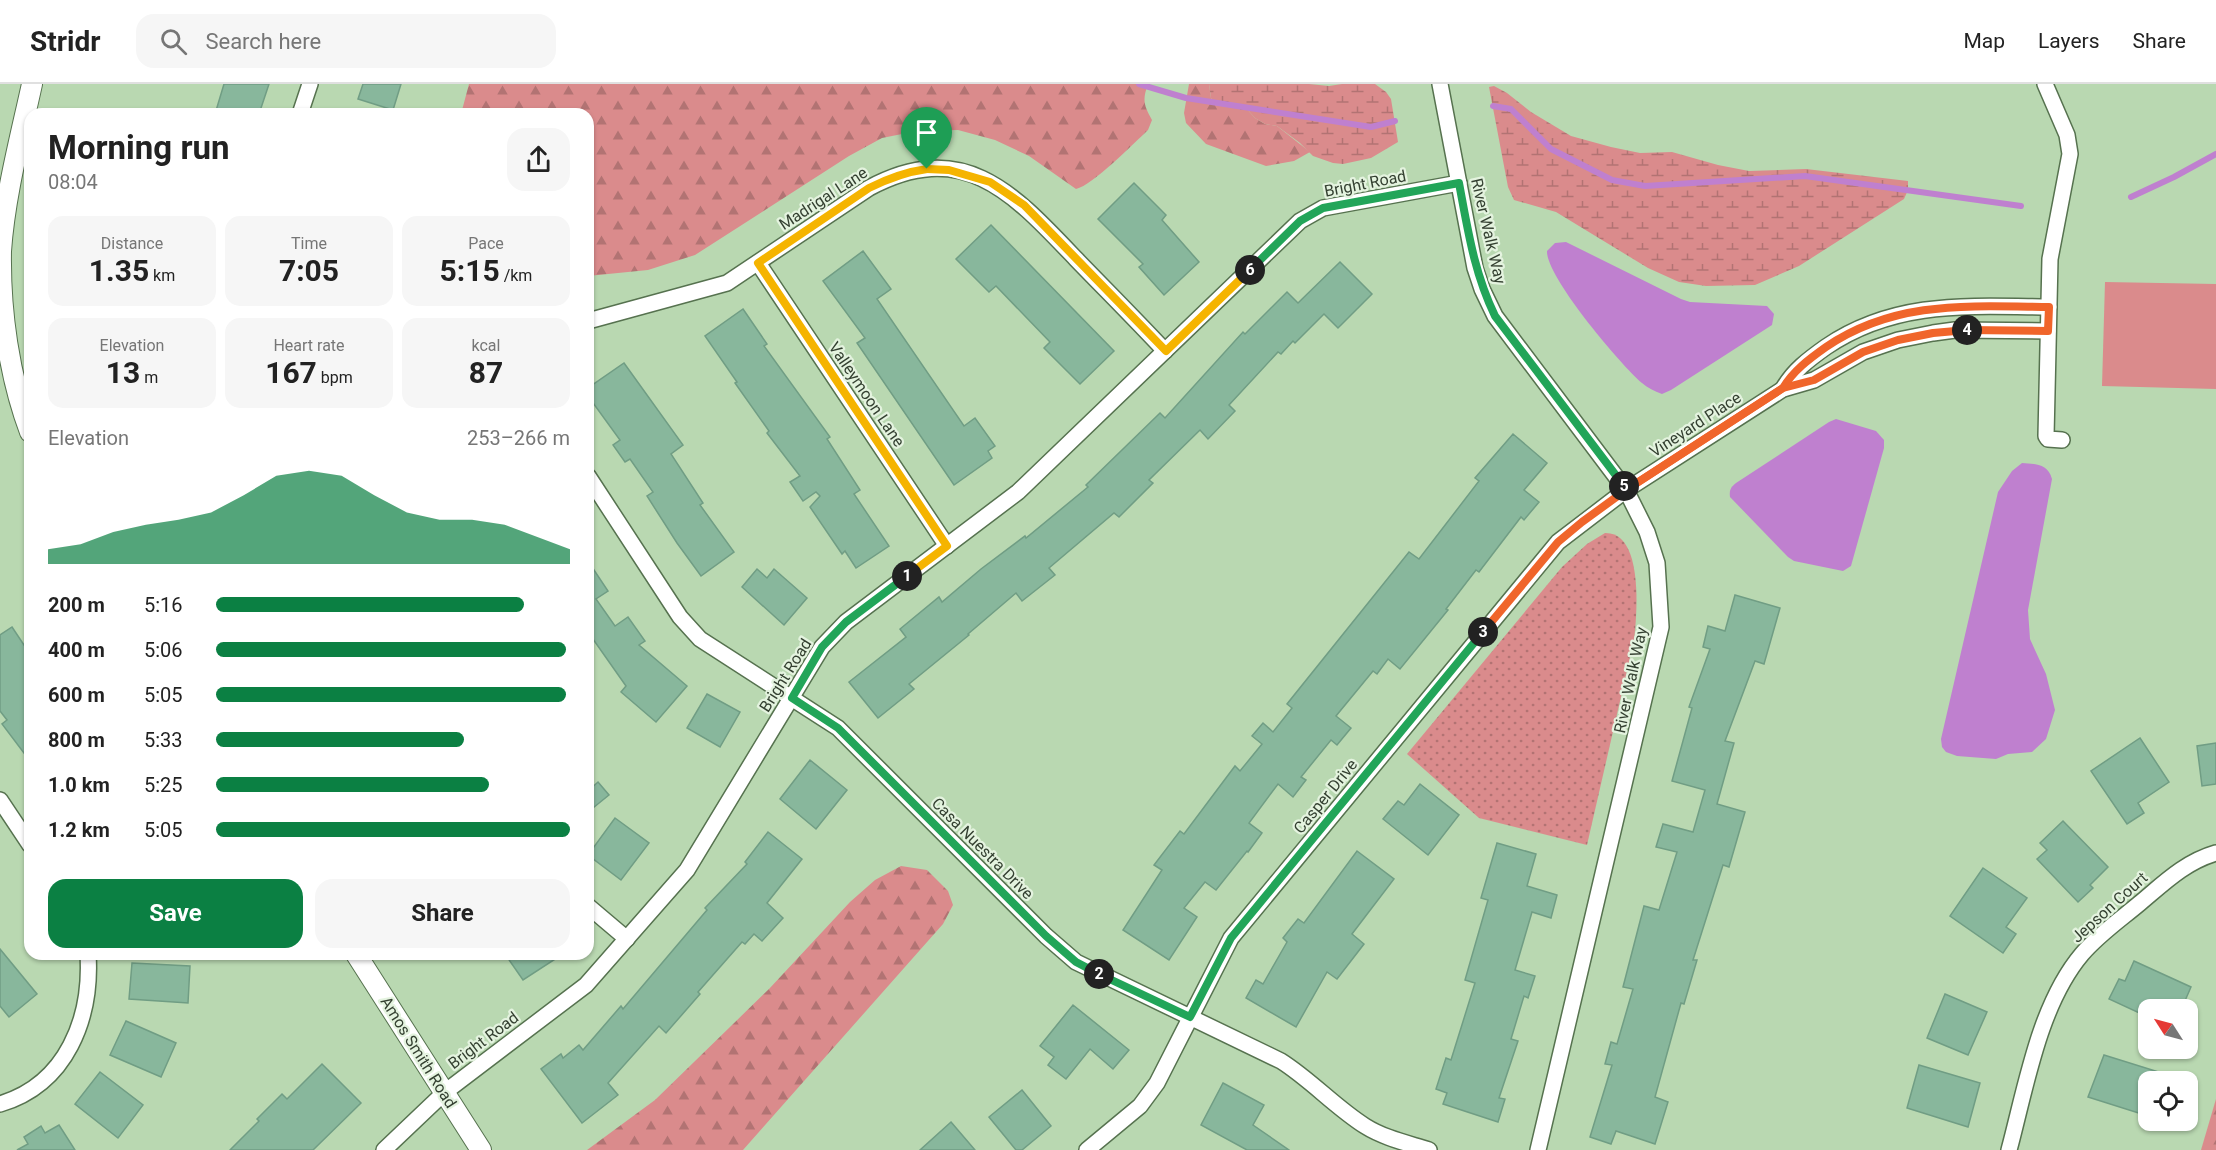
<!DOCTYPE html>
<html lang="en">
<head>
<meta charset="utf-8">
<style>
  :root { --surface:#fff; --page:#f6f6f6; --text:#222; --muted:#767676; --line:#e0e0e0; --accent:#0b8043 }
  body { margin:0; font-family:Roboto,sans-serif; background:var(--page); color:var(--text); height:100vh; display:flex; flex-direction:column; font-size:22px; white-space:nowrap }
  * { box-sizing:border-box; margin:0 }
  p { font-size:20px; color:var(--muted) }
  .icon { flex:none; width:33px; height:33px; fill:none; stroke:currentColor; stroke-width:2; stroke-linecap:round; stroke-linejoin:round }
  .map { position:relative; flex:1; overflow:hidden }
  .details { position:absolute; left:24px; top:24px; width:570px; height:852px; display:flex; flex-direction:column; background:var(--surface); border-radius:18px; box-shadow:0 2px 4px #0004 }
  .details>* { flex:none }
  .needle { width:39px; rotate:306deg }
  .buttons { position:absolute; left:2138px; top:915px; display:grid; gap:12px }
  .buttons a { display:grid; place-items:center; width:60px; height:60px; border-radius:12px; background:var(--surface); box-shadow:0 2px 4px #0004; font-size:30px }
  .pin { position:absolute; display:grid; place-items:center; width:51px; height:51px; color:#fff; margin:-62px -26px; border-radius:50% 50% 50% 0; rotate:-45deg; box-shadow:0 0 6px #0007 }
  .pin .icon { rotate:45deg }
  .km { position:absolute; width:30px; height:30px; margin:-15px; border-radius:50%; background:#222; color:#fff; font-size:16px; line-height:30px; text-align:center }
  .round { display:grid; place-items:center; flex:none; width:63px; height:63px; border-radius:18px; background:var(--page) }
  .head { display:flex; align-items:center; justify-content:space-between; height:102px; padding:0 24px }
  h1 { font-size:33px; font-weight:700; line-height:45px }
  .stats { display:grid; grid-template-columns:repeat(3,1fr); gap:9px; height:102px; padding:6px 24px }
  .stats div { display:grid; align-content:center; border-radius:15px; background:var(--page); text-align:center }
  .stats b { font-size:30px; font-weight:700 }
  .stats small { font-size:16px; font-weight:400 }
  .stats p { font-size:16px }
  .chart { height:168px; padding:12px 24px }
  .chart p { display:flex; justify-content:space-between }
  .chart svg { width:100%; height:108px; margin-top:6px; fill:var(--accent); opacity:.7 }
  .button { display:flex; gap:12px; margin-top:auto; padding:12px 24px }
  .button a { flex:1; height:69px; border-radius:18px; background:var(--accent); color:#fff; font-size:24px; font-weight:700; line-height:69px; text-align:center }
  .button a+a { background:var(--page); color:var(--text) }
  ul { padding:0 24px; list-style:none; font-size:20px }
  li { display:grid; grid-template-columns:96px 72px 1fr; align-items:center; height:45px }
  li i { height:15px; border-radius:8px; background:var(--accent) }
  header { display:flex; align-items:center; gap:36px; box-sizing:border-box; height:84px; padding:0 30px; background:var(--surface); border-bottom:2px solid var(--line) }
  header strong { font-size:28px }
  nav { display:flex; gap:33px; margin-inline-start:auto; font-size:21px }
  .search { width:420px; height:54px; background:var(--page); display:flex; align-items:center; gap:15px; box-sizing:border-box; padding:0 21px; border-radius:18px; color:var(--muted); font-size:22px }
  .map>svg:first-child { display:block }
  .forest { fill:url(#forest-firs) }
  .wetland { fill:url(#wetland-marsh) }
  .park { fill:url(#park-dots) }
  .pitch { fill:#da8b8c }
  .water { fill:#bf80cf }
  .lines { fill:none; stroke-linecap:round; stroke-linejoin:round }
  .stream { stroke:#bf80cf; stroke-width:6 }
  .building { fill:#88b79c; stroke:#709d84; stroke-width:1.5 }
  .minor-casing { stroke:#56724f; stroke-width:18 }
  .tertiary-casing { stroke:#56724f; stroke-width:22 }
  .minor { stroke:#fff; stroke-width:15 }
  .tertiary { stroke:#fff; stroke-width:20 }
  .split-1-casing { stroke:#fff; stroke-width:12 }
  .split-2-casing { stroke:#fff; stroke-width:12 }
  .split-3-casing { stroke:#fff; stroke-width:12 }
  .split-4-casing { stroke:#fff; stroke-width:12 }
  .split-5-casing { stroke:#fff; stroke-width:12 }
  .split-6-casing { stroke:#fff; stroke-width:12 }
  .split-7-casing { stroke:#fff; stroke-width:12 }
  .split-1 { stroke:#f5b400; stroke-width:8 }
  .split-2 { stroke:#22a559; stroke-width:8 }
  .split-3 { stroke:#22a559; stroke-width:8 }
  .split-4 { stroke:#f0652b; stroke-width:8 }
  .split-5 { stroke:#f0652b; stroke-width:8 }
  .split-6 { stroke:#22a559; stroke-width:8 }
  .split-7 { stroke:#f5b400; stroke-width:8 }
  .labels { text-anchor:middle; stroke-width:4.5; stroke-linejoin:round; paint-order:stroke }
  .street-label { font-size:16px; fill:#344031; stroke:#e4f3df }
</style>
</head>
<body>
<header>
<strong>Stridr</strong>
<div class="search"><svg class="icon" aria-label="search" viewBox="0 0 24 24"><circle cx="10" cy="10" r="6"/><path d="M15 15l6 6"/></svg>Search here</div>
<nav><a>Map</a><a>Layers</a><a>Share</a></nav>
</header>
<div class="map">
<svg width="2216" height="1066" viewBox="0 0 2216 1066">
  <defs>
    <pattern id="forest-firs" width="22" height="20" patternUnits="userSpaceOnUse" patternTransform="scale(1.5)"><rect width="22" height="20" fill="#da8b8c"/><path d="M5 1l3.5 6h-7zM16 11l3.5 6h-7z" fill="#b27373"/></pattern>
    <pattern id="wetland-marsh" width="20" height="14" patternUnits="userSpaceOnUse" patternTransform="scale(1.5)"><rect width="20" height="14" fill="#da8b8c"/><path d="M1 5h8M5 5V1M11 12h8M15 12V8" fill="none" stroke="#b27373"/></pattern>
    <pattern id="park-dots" width="8" height="8" patternUnits="userSpaceOnUse" patternTransform="scale(1.5)"><rect width="8" height="8" fill="#da8b8c"/><path d="M2 2h.1M6 6h.1" fill="none" stroke="#b27373" stroke-width="1.8" stroke-linecap="round"/></pattern>
  </defs>
  <rect width="100%" height="100%" fill="#b9d8b1"/>
  <g class="forest">
    <path d="M469,0H1148C1142,16 1144,22 1152,36L1148,46C1133,60 1093,101 1076,105L1029,72L995,56L958,46L917,47L882,54L849,72L695,171L648,186L588,192V30H461Z"/>
    <path d="M1189,0H1209L1211,14L1214,19L1246,24L1255,34L1265,40L1277,42L1310,68L1294,77L1266,82L1206,60L1186,39L1184,29Z"/>
    <path d="M901,782L927,786L948,807L953,821L943,840L743,1066H587L655,1016L769,905L850,818L875,796Z"/>
    <path d="M2216,1015V1066H2201Z"/>
  </g>
  <g class="wetland">
    <path d="M1209,0H1309L1329,2L1342,0H1375L1386,8L1391,15L1398,58L1371,74L1343,80L1333,79L1313,72L1300,59L1277,42L1265,40L1255,34L1246,24L1214,19L1211,14Z"/>
    <path d="M1494,2L1507,9L1531,28L1571,52L1611,63L1640,69L1672,68L1718,81L1749,87L1806,85L1908,97V106L1904,115L1799,182L1755,201L1706,202L1679,198L1648,184L1556,128L1514,116L1508,103L1489,3Z"/>
  </g>
  <path class="park" d="M1605,449C1644,448 1637,531 1634,556L1587,761L1479,734L1407,670L1562,483L1587,460Z"/>
  <path class="pitch" d="M2105,198L2216,200V305L2102,302Z"/>
  <g class="water">
    <path d="M1566,158L1681,215L1690,218L1767,222L1774,230L1772,241L1671,306L1662,310C1654,307 1648,304 1642,299C1621,281 1546,193 1547,167L1555,159Z"/>
    <path d="M1836,335L1876,347L1884,356V364L1851,482L1843,487L1794,477L1788,473L1730,413C1729,406 1731,403 1736,399L1829,338Z"/>
    <path d="M2022,379C2036,380 2048,380 2052,395L2028,526L2030,555L2046,590L2055,626L2046,655L2032,668L2008,670L1996,675L1957,672L1946,668L1942,663L1941,655L1998,408L2012,387Z"/>
  </g>
  <g class="lines">
    <g class="stream">
      <path d="M1139,0L1186,14L1371,43L1395,37"/>
      <path d="M1493,22L1511,25L1551,65L1612,96L1645,102L1805,92L2021,122"/>
      <path d="M2131,113L2174,93L2216,70"/>
    </g>
  </g>
  <g class="building">
    <path d="M224,0H269L259,30H215Z"/>
    <path d="M363,0H401L393,26L358,15Z"/>
    <path d="M1134,99L1166,131L1162,136L1199,178L1164,211L1139,183L1143,180L1098,135Z"/>
    <path d="M991,141L1114,267L1080,300L1044,264L1050,258L996,202L989,208L956,175Z"/>
    <path d="M863,167L891,205L877,215L964,342L975,334L995,362L988,367L992,374L954,401L857,259L865,254L823,197Z"/>
    <path d="M1340,178L1372,210L1338,244L1324,230L1295,259L1293,257L1281,270L1278,268L1229,321L1235,327L1208,355L1200,346L1149,396L1153,399L1119,433L1114,429L1049,484L1055,491L1022,517L1016,509L968,550L969,551L909,600L914,605L878,634L849,598L906,553L900,545L939,513L942,518L981,485L1025,452L1026,454L1088,403L1086,401L1160,329L1165,334L1243,248L1245,250L1287,208L1298,219Z"/>
    <path d="M743,225L767,260L764,262L830,353L827,355L860,406L854,410L889,462L856,484L845,467L842,470L810,423L820,412L816,408L803,417L790,398L800,392L767,349L769,347L735,299L737,298L705,252Z"/>
    <path d="M624,279L683,361L671,370L703,419L700,421L734,468L701,492L677,459L647,412L653,408L630,375L625,378L613,361L620,356L588,312V304Z"/>
    <path d="M1513,350L1547,379L1524,406L1539,418L1524,436L1521,433L1479,488L1476,486L1446,525L1448,526L1400,585L1388,575L1377,590L1373,587L1336,632L1351,644L1337,661L1331,656L1301,693L1306,696L1293,713L1278,700L1249,739L1262,749L1248,768L1247,767L1216,806L1205,798L1184,824L1197,833L1169,876L1123,846L1162,786L1154,781L1180,747L1184,750L1235,682L1240,687L1262,660L1252,652L1263,639L1273,648L1292,624L1287,620L1409,468L1419,475L1479,397L1475,394Z"/>
    <path d="M588,477L608,507L596,515L615,542L628,533L645,557L639,561L687,602L656,638L621,608L626,602L588,548Z"/>
    <path d="M757,485L767,494L774,485L807,514L784,541L742,503Z"/>
    <path d="M1735,511L1780,524L1764,580L1755,577L1725,657L1734,659L1717,720L1745,728L1729,783L1723,781L1693,876H1697L1684,920L1681,919L1655,1013L1668,1018L1655,1060L1616,1047L1611,1060L1590,1053L1612,981L1605,980L1611,958L1617,960L1633,905L1623,903L1644,822L1659,826L1677,768L1656,763L1663,740L1693,748L1705,706L1672,697L1692,624L1689,623L1710,565L1703,563L1708,542L1725,547Z"/>
    <path d="M12,543L30,570V677L2,640L7,636L0,627V551Z"/>
    <path d="M707,610L740,628L720,663L687,644Z"/>
    <path d="M2140,654L2169,698L2138,719L2144,729L2127,740L2091,687Z"/>
    <path d="M2216,659V700L2202,702L2197,662Z"/>
    <path d="M810,676L847,706L816,745L780,715Z"/>
    <path d="M598,698L609,711L588,728V707Z"/>
    <path d="M1420,700L1459,731L1428,771L1383,735L1398,717L1404,721Z"/>
    <path d="M615,734L649,759L621,796L588,771Z"/>
    <path d="M2063,737L2108,783L2090,801L2093,804L2078,818L2037,775L2047,766L2040,759Z"/>
    <path d="M768,748L802,775L767,819L783,834L762,857L754,850L745,860L742,858L698,908L700,910L666,949L659,942L608,999L618,1011L582,1039L541,985L561,970L563,974L579,961L583,966L621,922L623,925L707,826L705,824L747,780L745,778Z"/>
    <path d="M1497,759L1536,770L1527,802L1557,811L1551,834L1532,828L1515,886L1535,892L1528,914L1524,912L1511,955L1518,957L1499,1014L1505,1015L1498,1038L1443,1020L1447,1009L1436,1005L1446,974L1451,976L1475,899L1465,896L1488,816L1481,814Z"/>
    <path d="M1357,767L1394,795L1352,850L1364,860L1337,895L1327,888L1296,943L1246,914L1256,896L1263,900L1287,858L1283,854L1298,835L1304,839Z"/>
    <path d="M1983,784L2027,814L2006,843L2016,850L2003,869L1950,832Z"/>
    <path d="M0,865L37,910L9,933L0,922Z"/>
    <path d="M505,870H563L523,896Z"/>
    <path d="M2134,877L2191,903L2181,926H2148V933L2109,915L2119,895L2125,897Z"/>
    <path d="M132,879L190,882L188,919L129,915Z"/>
    <path d="M1945,910L1987,928L1968,971L1927,954Z"/>
    <path d="M1073,921L1129,966L1113,985L1090,965L1066,995L1048,981L1054,973L1040,962Z"/>
    <path d="M126,937L176,959L161,993L110,971Z"/>
    <path d="M2104,971L2178,994V998H2148V1032L2088,1013Z"/>
    <path d="M322,980L361,1019L313,1066H230L259,1037L257,1035L282,1010L287,1015Z"/>
    <path d="M1919,981L1980,999L1968,1043L1907,1024Z"/>
    <path d="M100,988L143,1021L118,1054L75,1020Z"/>
    <path d="M1223,999L1264,1021L1253,1041L1289,1066H1247L1201,1041Z"/>
    <path d="M1022,1006L1051,1042L1022,1066H1016L989,1033Z"/>
    <path d="M951,1038L975,1066H920Z"/>
    <path d="M59,1041L75,1066H17L28,1060L24,1053L41,1042L45,1049Z"/>
  </g>
  <g class="lines">
    <defs>
      <g id="minor">
        <path d="M1440,0L1475,184L1482,205L1495,232L1626,406L1647,448L1657,479L1661,543L1538,1066"/>
        <path d="M2045,0L2067,51L2070,70L2050,175L2046,352L2048,355L2062,356"/>
        <path d="M300,30L310,0"/>
        <path d="M758,179L947,462"/>
        <path d="M588,237L727,199L869,104C964,53 1014,110 1076,175C1106,206 1136,236 1165,267"/>
        <path d="M1783,305C1793,287 1809,275 1826,263C1895,216 1969,222 2049,223"/>
        <path d="M588,392L680,533L700,555L838,644L1046,852L1076,878L1281,977C1311,996 1335,1023 1365,1042C1384,1054 1407,1059 1429,1066"/>
        <path d="M0,716L30,761"/>
        <path d="M588,822L627,855"/>
        <path d="M0,1020C67,1000 92,934 88,870"/>
        <path d="M384,1066L445,1008L586,901L687,786L822,563L846,538L1018,408L1300,137L1323,124L1459,99"/>
        <path d="M1087,1066L1140,1022L1157,999L1231,854L1558,458L1626,406L1783,305L1814,296L1863,268L1898,256L1933,249L1955,246L2048,247"/>
        <path d="M2009,1066C2026,1003 2039,921 2082,870C2098,851 2121,835 2140,819C2164,799 2185,778 2216,769"/>
      </g>
      <g id="tertiary">
        <path d="M30,348C9,292 0,227 1,167C5,111 20,55 32,0"/>
        <path d="M356,870L481,1066"/>
      </g>
    </defs>
    <use href="#minor" class="minor-casing"/>
    <use href="#tertiary" class="tertiary-casing"/>
    <use href="#minor" class="minor"/>
    <use href="#tertiary" class="tertiary"/>
  </g>
  <g class="lines">
    <defs>
      <path id="split-1" d="M907,492L947,462L758,179L869,104C889,94 905,88 927,85"/>
      <path id="split-2" d="M907,492L846,538L822,563L792,614L838,644L1046,852L1076,878L1099,890"/>
      <path id="split-3" d="M1099,890L1190,933L1231,854L1483,548"/>
      <path id="split-4" d="M1483,548L1558,458L1582,438L1626,406L1783,304L1814,296L1863,268L1898,256L1933,249L1967,246"/>
      <path id="split-5" d="M1624,402L1626,406L1783,304C1793,287 1809,275 1826,263C1895,216 1969,222 2049,223L2048,247L1967,246"/>
      <path id="split-6" d="M1250,186L1300,137L1323,124L1459,99C1468,147 1474,188 1495,232L1624,402"/>
      <path id="split-7" d="M927,85L949,86L990,98L1024,121L1166,267L1250,186"/>
    </defs>
    <use href="#split-1" class="split-1-casing"/>
    <use href="#split-2" class="split-2-casing"/>
    <use href="#split-3" class="split-3-casing"/>
    <use href="#split-4" class="split-4-casing"/>
    <use href="#split-5" class="split-5-casing"/>
    <use href="#split-6" class="split-6-casing"/>
    <use href="#split-7" class="split-7-casing"/>
    <use href="#split-1" class="split-1"/>
    <use href="#split-2" class="split-2"/>
    <use href="#split-3" class="split-3"/>
    <use href="#split-4" class="split-4"/>
    <use href="#split-5" class="split-5"/>
    <use href="#split-6" class="split-6"/>
    <use href="#split-7" class="split-7"/>
  </g>
  <g class="labels">
    <g class="street-label">
      <text transform="translate(1365 99) rotate(-11)" y="6">Bright Road</text>
      <text transform="translate(823 114) rotate(-33)" y="6">Madrigal Lane</text>
      <text transform="translate(1489 147) rotate(77)" y="6">River Walk Way</text>
      <text transform="translate(867 310) rotate(56)" y="6">Valleymoon Lane</text>
      <text transform="translate(1695 340) rotate(-33)" y="6">Vineyard Place</text>
      <text transform="translate(785 591) rotate(-58)" y="6">Bright Road</text>
      <text transform="translate(1630 596) rotate(-78)" y="6">River Walk Way</text>
      <text transform="translate(1325 712) rotate(-51)" y="6">Casper Drive</text>
      <text transform="translate(983 764) rotate(45)" y="6">Casa Nuestra Drive</text>
      <text transform="translate(2109 823) rotate(-42)" y="6">Jepson Court</text>
      <text transform="translate(483 956) rotate(-37)" y="6">Bright Road</text>
      <text transform="translate(419 968) rotate(58)" y="6">Amos Smith Road</text>
    </g>
  </g>
</svg>
<div class="buttons">
<a><svg class="needle" viewBox="-14 -14 28 28"><path d="M0-13l5 13h-10z" fill="#e53935"/><path d="M0 13l5-13h-10z" fill="#767676"/></svg></a>
<a><svg class="icon" aria-label="locate" viewBox="0 0 24 24"><circle cx="12" cy="12" r="6"/><path d="M12 2v4M12 18v4M2 12h4M18 12h4"/></svg></a>
</div>
<div class="pin" style="left:927px;top:85px;background:#1e9e55"><svg class="icon" aria-label="arrive" viewBox="0 0 24 24"><path d="M6 21V4h12l-3 4 3 4H6"/></svg></div>
<b class="km" style="left:907px;top:492px">1</b>
<b class="km" style="left:1099px;top:890px">2</b>
<b class="km" style="left:1483px;top:548px">3</b>
<b class="km" style="left:1967px;top:246px">4</b>
<b class="km" style="left:1624px;top:402px">5</b>
<b class="km" style="left:1250px;top:186px">6</b>
<section class="details">
<div class="head"><div><h1>Morning run</h1><p>08:04</p></div><a class="round"><svg class="icon" aria-label="share" viewBox="0 0 24 24"><path d="M12 15V3M7 8l5-5 5 5M5 13v7h14v-7"/></svg></a></div>
<div class="stats">
<div><p>Distance</p><b>1.35<small> km</small></b></div>
<div><p>Time</p><b>7:05</b></div>
<div><p>Pace</p><b>5:15<small> /km</small></b></div>
</div>
<div class="stats">
<div><p>Elevation</p><b>13<small> m</small></b></div>
<div><p>Heart rate</p><b>167<small> bpm</small></b></div>
<div><p>kcal</p><b>87</b></div>
</div>
<div class="chart"><p><span>Elevation</span>253–266 m</p>
<svg viewBox="0 0 160 44" preserveAspectRatio="none"><path d="M0 44V38L10 36L20 31L30 28L40 26L50 23L60 16L70 8L80 6L90 8L100 16L110 23L120 26L130 26L140 28L150 33L160 38V44z"/></svg>
</div>
<ul>
<li><b>200 m</b>5:16<i style="width:87%"></i></li>
<li><b>400 m</b>5:06<i style="width:99%"></i></li>
<li><b>600 m</b>5:05<i style="width:99%"></i></li>
<li><b>800 m</b>5:33<i style="width:70%"></i></li>
<li><b>1.0 km</b>5:25<i style="width:77%"></i></li>
<li><b>1.2 km</b>5:05<i style="width:100%"></i></li>
</ul>
<div class="button"><a>Save</a><a>Share</a></div>
</section>
</div>
</body>
</html>
